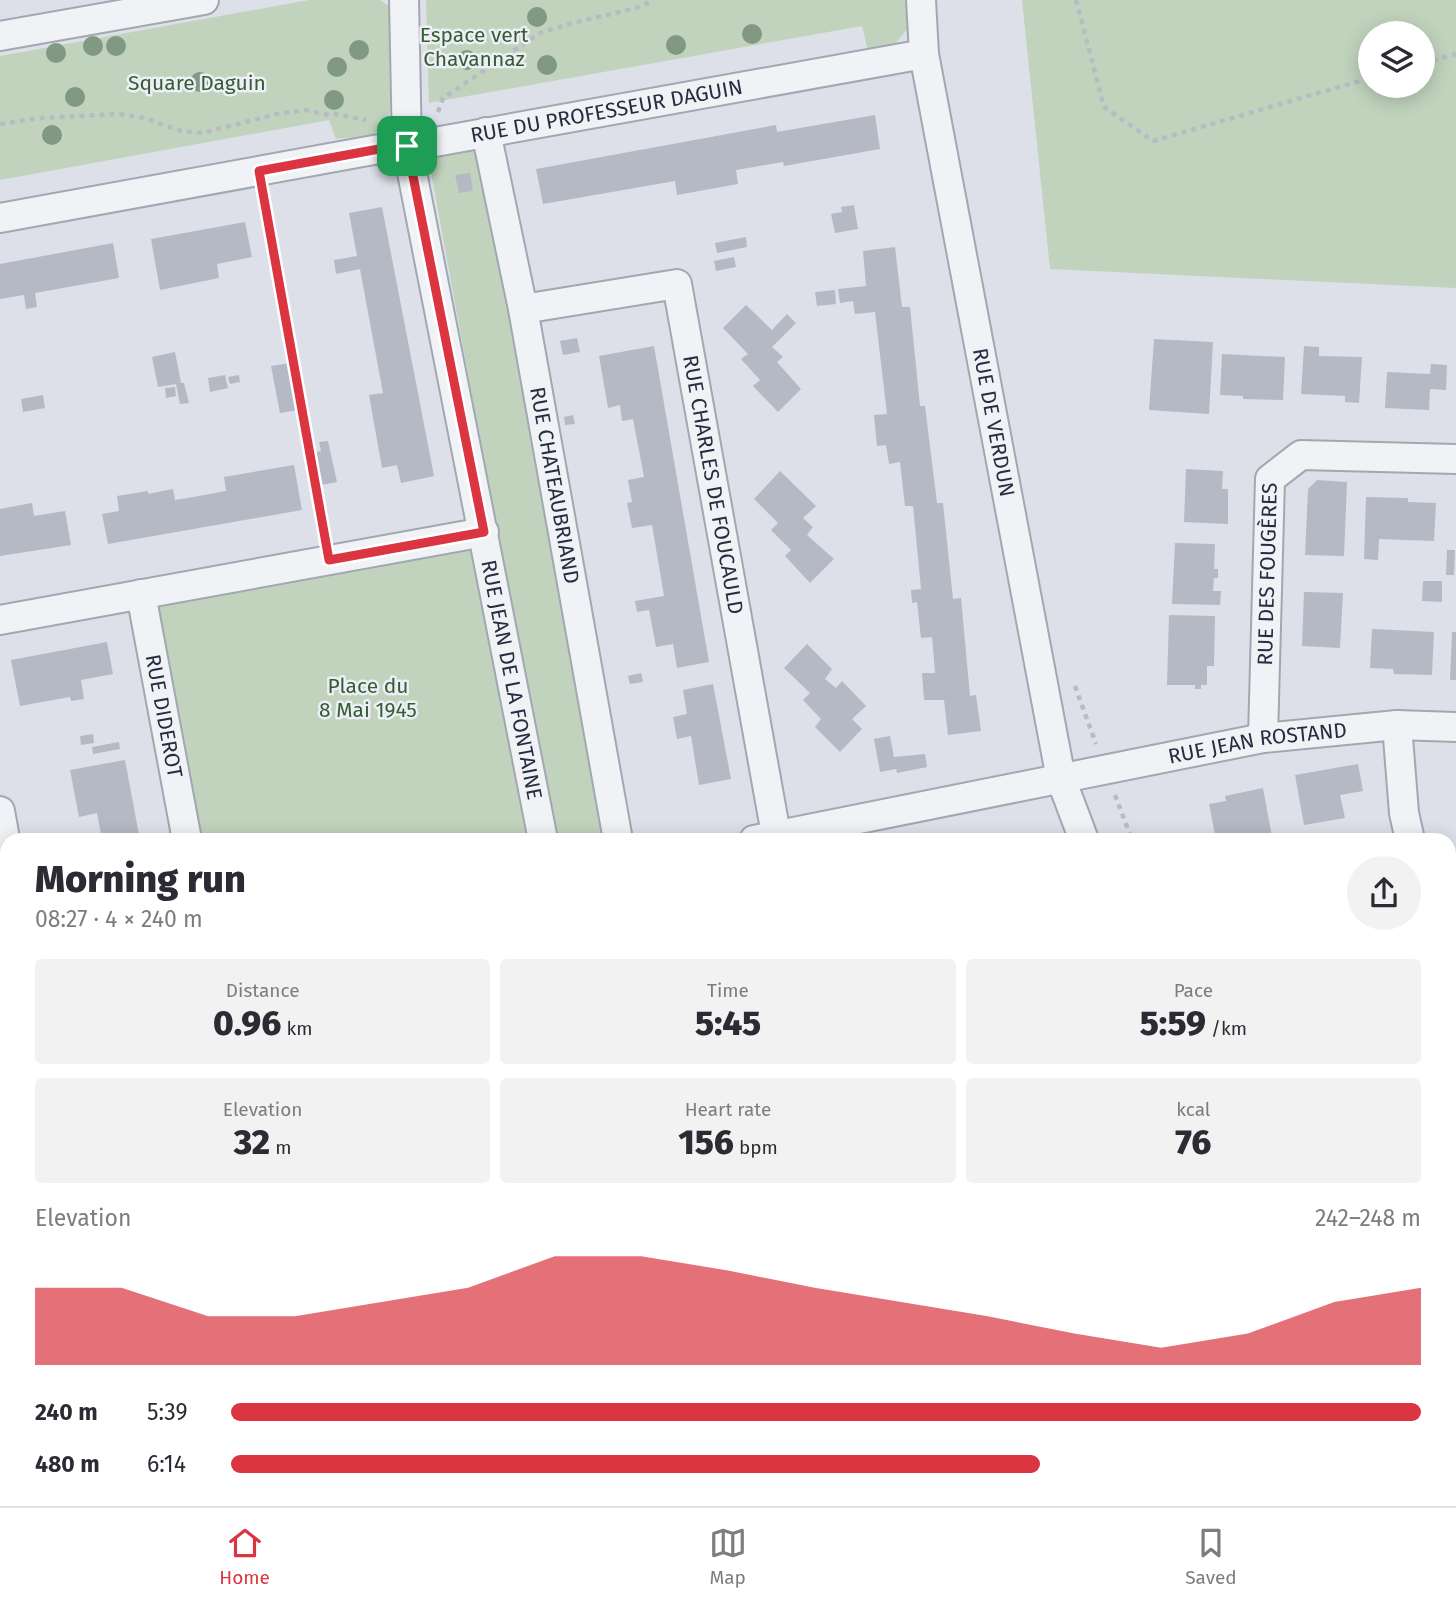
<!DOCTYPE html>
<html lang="en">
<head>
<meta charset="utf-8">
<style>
  :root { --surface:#fff; --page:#f2f2f3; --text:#2b2b33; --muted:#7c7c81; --line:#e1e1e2; --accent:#da3540 }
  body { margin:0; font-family:"Fira Sans",sans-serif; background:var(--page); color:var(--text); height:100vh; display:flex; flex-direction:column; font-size:26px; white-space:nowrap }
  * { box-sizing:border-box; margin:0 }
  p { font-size:23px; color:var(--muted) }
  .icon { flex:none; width:38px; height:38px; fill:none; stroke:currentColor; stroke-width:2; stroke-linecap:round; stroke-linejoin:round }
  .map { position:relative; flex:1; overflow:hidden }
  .side { position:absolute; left:0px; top:833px; width:1456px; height:674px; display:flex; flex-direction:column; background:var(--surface); border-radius:21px 21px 0 0; box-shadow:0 4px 18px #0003 }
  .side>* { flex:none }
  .fabs { position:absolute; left:1358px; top:21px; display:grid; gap:14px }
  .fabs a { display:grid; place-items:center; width:77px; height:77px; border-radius:50%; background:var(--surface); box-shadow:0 4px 18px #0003; font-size:35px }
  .pin { position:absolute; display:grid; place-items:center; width:60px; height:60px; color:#fff; margin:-30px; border-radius:14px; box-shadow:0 4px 10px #0006 }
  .round { display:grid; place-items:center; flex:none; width:74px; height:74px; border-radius:37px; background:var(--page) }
  .summary { display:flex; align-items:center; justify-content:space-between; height:119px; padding:0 35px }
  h1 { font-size:38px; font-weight:800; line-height:52px }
  .stats { display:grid; grid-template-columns:repeat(3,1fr); gap:10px; height:119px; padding:7px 35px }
  .stats div { display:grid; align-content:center; border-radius:7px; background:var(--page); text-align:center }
  .stats b { font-size:35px; font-weight:800 }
  .stats small { font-size:19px; font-weight:400 }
  .stats p { font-size:19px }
  .chart { height:196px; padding:14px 35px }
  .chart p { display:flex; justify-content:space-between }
  .chart svg { width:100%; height:126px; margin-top:7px; fill:var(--accent); opacity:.7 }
  ul { padding:0 35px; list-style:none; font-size:23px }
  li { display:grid; grid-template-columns:112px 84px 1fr; align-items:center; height:52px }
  li i { height:18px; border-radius:9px; background:var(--accent) }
  .tab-bar { display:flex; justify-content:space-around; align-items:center; height:98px; border-top:2px solid var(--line); background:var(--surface); font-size:19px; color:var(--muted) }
  .tab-bar a { display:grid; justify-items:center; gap:4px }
  .tab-bar .current { color:var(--accent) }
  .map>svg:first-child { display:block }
  .green { fill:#c1d3bd; fill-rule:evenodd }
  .building { fill:#b4b9c5 }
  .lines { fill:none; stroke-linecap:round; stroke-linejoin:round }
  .street-casing { stroke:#a2a7b2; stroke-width:32 }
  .path { stroke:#b7bbc3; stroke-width:4.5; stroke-dasharray:5 5; stroke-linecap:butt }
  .street { stroke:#f0f2f6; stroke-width:28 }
  .tree { fill:#819883 }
  .route-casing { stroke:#fff; stroke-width:14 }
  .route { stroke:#da3540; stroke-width:9 }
  .labels { text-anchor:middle; stroke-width:5; stroke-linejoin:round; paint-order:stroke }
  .park-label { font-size:21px; fill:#365d31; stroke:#eceff6 }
  .street-label { font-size:21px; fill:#252d40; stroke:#eceff6 }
</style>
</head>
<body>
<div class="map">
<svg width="1456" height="1506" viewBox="0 0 1456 1506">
  <rect width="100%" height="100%" fill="#dde0e8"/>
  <g class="green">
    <path d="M309,0H380L389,6L390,110C383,141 363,135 336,139L329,120L0,180V56Z"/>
    <path d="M426,0H908L909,27L893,46L868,51L862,26L429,103Z"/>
    <path d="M1022,0H1456V288L1050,269ZM1423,33V86H1370V33Z"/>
    <path d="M466,147L474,151L483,161L604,840H553L431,172L438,156Z"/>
    <path d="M484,532L543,840H187L141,594Z"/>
  </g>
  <g class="building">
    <path d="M875,115L880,149L784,166L783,162L736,170L738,184L688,193L677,195L675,181L543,204L536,169L776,125L777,132Z"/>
    <path d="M470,173L473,191L459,193L455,175Z"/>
    <path d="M854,205L858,229L835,233L831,214L842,212L841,207Z"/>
    <path d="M382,207L434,476L401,483L397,465L382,468L369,395L383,393L360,269L336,274L334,260L357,256L349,213Z"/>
    <path d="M245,222L252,257L217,264L219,278L160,290L151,239Z"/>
    <path d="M746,237L747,247L717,253L715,243Z"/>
    <path d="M113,243L119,278L35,293L37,307L26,309L24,295L0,299V264Z"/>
    <path d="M895,247L902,307H910L920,406H925L937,503H943L953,599L961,598L970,696L976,695L981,731L948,735L944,700H924L922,673H935L932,637L921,638L917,602L912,603L911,590L921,589L913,506H905L900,462L889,464L886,445L877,446L874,415L887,414L875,312L855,314L853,301L840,303L838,289L866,286L863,251Z"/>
    <path d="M734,257L736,267L716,271L714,261Z"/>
    <path d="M835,290L836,304L817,306L815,292Z"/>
    <path d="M746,305L772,330L787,314L796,323L772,347L783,357L777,362L801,389L778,412L753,386L760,380L741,359L748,354L723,328Z"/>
    <path d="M577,338L580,352L563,355L560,341Z"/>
    <path d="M1154,339L1213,342L1209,414L1149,410Z"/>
    <path d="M654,346L709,662L677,668L673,644L656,647L649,610L637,612L635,601L664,596L652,525L632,528L627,503L632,502L628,480L644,477L633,419L622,421L620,405L608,408L599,356Z"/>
    <path d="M1304,346L1319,347V356L1362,357L1359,403L1345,402V396L1301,394Z"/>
    <path d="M175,352L181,383H184L189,403L180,404L176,384L158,387L152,357Z"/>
    <path d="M1222,354L1285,357L1283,400L1243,399V396L1220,395Z"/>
    <path d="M290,363L299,410L280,413L271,366Z"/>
    <path d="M1431,364L1447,365L1446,390L1430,389L1429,410L1385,408L1387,372L1430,374Z"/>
    <path d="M225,375L228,388L210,392L208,378Z"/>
    <path d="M239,375L240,382L230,384L228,377Z"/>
    <path d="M175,387L176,396L166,398L165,388Z"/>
    <path d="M43,395L45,408L23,412L21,399Z"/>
    <path d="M573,415L575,424L565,425L564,417Z"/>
    <path d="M328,441L337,482L322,485L316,452L321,451L319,442Z"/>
    <path d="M294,465L302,510L108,544L102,514L119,511L117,496L148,491V494L173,489L175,500L199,496L226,491L224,477Z"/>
    <path d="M1186,469L1223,471L1222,489H1228V524L1184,522Z"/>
    <path d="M780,471L816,506L803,518L813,527L807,535L834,559L810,583L785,556L791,550L771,530L778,523L754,499Z"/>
    <path d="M1317,480L1347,482L1344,556L1305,555L1308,489Z"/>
    <path d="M1366,497L1408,498V502L1436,503L1434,541L1379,539L1378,560L1364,559Z"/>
    <path d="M32,503L34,516L65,511L71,545L0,556V509Z"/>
    <path d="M1175,543L1215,544L1214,569H1218V578H1214L1213,591H1221L1220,605L1172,604Z"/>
    <path d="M1447,550H1455L1454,575H1446Z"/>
    <path d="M1423,581H1442V602L1422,601Z"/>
    <path d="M1304,592L1343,593L1340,648L1302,646Z"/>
    <path d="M1169,615L1215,616L1214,666H1207V685H1201V689H1195V685H1167Z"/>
    <path d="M1372,629L1434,632L1432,675L1394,674L1393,669L1370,668Z"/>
    <path d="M1452,632H1456V680H1450Z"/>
    <path d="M107,642L113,674L81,680L84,699L71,701L70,697L20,706L11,660Z"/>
    <path d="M807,644L832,669L825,679L836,688L842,681L866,706L852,719L862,729L840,752L815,727L821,719L803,700L810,693L784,668Z"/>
    <path d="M641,673L643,682L630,684L628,676Z"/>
    <path d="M713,684L731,779L699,785L691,736L677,739L673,717L687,714L683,690Z"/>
    <path d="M93,734L94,743L81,745L80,736Z"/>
    <path d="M890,736L894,757L925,754L927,767L897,773L896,769L880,772L874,739Z"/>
    <path d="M119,742L120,749L93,754L92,747Z"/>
    <path d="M125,760L140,840H102L97,813L79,817L70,770Z"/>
    <path d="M1358,764L1363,791L1340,795L1345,818L1304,825L1295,775Z"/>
    <path d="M1263,788L1272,837L1253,840H1216L1209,804L1226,801L1225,796Z"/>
    <path d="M0,1094L7,1096V1122L0,1119Z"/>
    <path d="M7,1128V1207L0,1204V1139L2,1140Z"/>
    <path d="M0,1233L7,1235V1288H0Z"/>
    <path d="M1449,1271L1456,1276V1313L1449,1324Z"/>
    <path d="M0,1353L7,1355V1410L0,1409Z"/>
    <path d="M1456,1412V1473L1449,1468V1422Z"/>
    <path d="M0,1440L7,1441V1500H44L43,1506H0Z"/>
    <rect x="194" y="1500" width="24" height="6"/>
    <path d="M408,1500H466L465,1506H407Z"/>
    <path d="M558,1500H631V1506H561V1504H558Z"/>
    <path d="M1227,1500H1279L1281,1506H1215L1227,1501Z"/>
  </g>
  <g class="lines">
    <defs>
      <g id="street">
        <path id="s1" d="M404,0L407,147L543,840"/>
        <path id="s2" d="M921,0L924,54L1061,779L1084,840"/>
        <path d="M0,36L204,0"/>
        <path id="s3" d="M486,132L523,309L618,840"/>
        <path id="s4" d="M0,218L379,149L407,147L924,54"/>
        <path id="s5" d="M523,309L677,284L777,840"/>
        <path id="s6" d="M141,594L187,840"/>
        <path d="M0,620L484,532"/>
        <path d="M1397,725L1404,813L1410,840"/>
        <path id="s7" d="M1263,738L1270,479L1301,455L1456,459"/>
        <path d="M0,811L7,850"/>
        <path id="s8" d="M754,840L1263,738L1397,725L1456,727"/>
        <path d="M0,922L7,908"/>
        <path d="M1449,1009L1456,1040"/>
        <path d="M0,1034L7,1038"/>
        <path d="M863,1500L873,1506"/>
        <path d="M1332,1500L1334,1506"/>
        <path d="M814,1506L816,1500"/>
      </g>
    </defs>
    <use href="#street" class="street-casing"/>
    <g class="path">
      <path d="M1076,0L1104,107L1153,141L1370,78"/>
      <path d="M1423,63L1456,54"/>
      <path d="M438,112L443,98L540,33L573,23L640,7L653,0"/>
      <path d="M0,124L39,118L120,114L144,118L181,131L202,133L277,114L305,110L329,115L336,114L366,120"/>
      <path d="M264,199L324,531"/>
      <path d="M1075,686L1096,744"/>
      <path d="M1115,795L1132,840"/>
      <path d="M1377,1500L1379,1506"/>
    </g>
    <use href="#street" class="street"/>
  </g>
  <g class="tree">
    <circle cx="537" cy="17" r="10"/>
    <circle cx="752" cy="34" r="10"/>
    <circle cx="676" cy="45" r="10"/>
    <circle cx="93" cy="46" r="10"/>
    <circle cx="116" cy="46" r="10"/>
    <circle cx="359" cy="50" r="10"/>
    <circle cx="56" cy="53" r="10"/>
    <circle cx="467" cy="60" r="10"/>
    <circle cx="547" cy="65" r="10"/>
    <circle cx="337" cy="67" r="10"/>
    <circle cx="200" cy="82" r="10"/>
    <circle cx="75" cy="97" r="10"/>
    <circle cx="334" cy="100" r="10"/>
    <circle cx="52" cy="135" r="10"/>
  </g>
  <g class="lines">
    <defs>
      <path id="route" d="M407,146L484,532L329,560L259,171L379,149Z"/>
    </defs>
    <use href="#route" class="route-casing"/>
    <use href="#route" class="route"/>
  </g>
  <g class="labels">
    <g class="park-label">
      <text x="474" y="42">Espace vert<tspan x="474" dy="24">Chavannaz</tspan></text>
      <text x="197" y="90">Square Daguin</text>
      <text x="368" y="693">Place du<tspan x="368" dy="24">8 Mai 1945</tspan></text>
    </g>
    <g class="street-label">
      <text dy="7" stroke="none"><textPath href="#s4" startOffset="616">RUE DU PROFESSEUR DAGUIN</textPath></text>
      <text dy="7" stroke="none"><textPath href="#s2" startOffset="429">RUE DE VERDUN</textPath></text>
      <text dy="7" stroke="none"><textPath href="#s5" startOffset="360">RUE CHARLES DE FOUCAULD</textPath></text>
      <text dy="7" stroke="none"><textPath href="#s3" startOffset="360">RUE CHATEAUBRIAND</textPath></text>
      <text dy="7" stroke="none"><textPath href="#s7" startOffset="164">RUE DES FOUGÈRES</textPath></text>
      <text dy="7" stroke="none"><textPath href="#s1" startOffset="690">RUE JEAN DE LA FONTAINE</textPath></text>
      <text dy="7" stroke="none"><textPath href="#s6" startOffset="124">RUE DIDEROT</textPath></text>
      <text dy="7" stroke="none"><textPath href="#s8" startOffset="513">RUE JEAN ROSTAND</textPath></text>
    </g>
  </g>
</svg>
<div class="fabs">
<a><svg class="icon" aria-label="layers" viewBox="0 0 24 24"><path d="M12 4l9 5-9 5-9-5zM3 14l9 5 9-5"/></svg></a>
</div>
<div class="pin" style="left:407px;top:146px;background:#1e9e55"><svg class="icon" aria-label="arrive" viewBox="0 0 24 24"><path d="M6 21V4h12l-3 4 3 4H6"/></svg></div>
<section class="side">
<div class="summary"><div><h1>Morning run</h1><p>08:27 · 4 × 240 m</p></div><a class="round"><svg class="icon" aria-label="share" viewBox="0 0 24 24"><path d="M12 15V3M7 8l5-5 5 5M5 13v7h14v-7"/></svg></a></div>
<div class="stats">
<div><p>Distance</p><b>0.96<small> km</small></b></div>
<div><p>Time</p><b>5:45</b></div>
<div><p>Pace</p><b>5:59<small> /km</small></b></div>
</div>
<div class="stats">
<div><p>Elevation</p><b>32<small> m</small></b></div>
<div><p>Heart rate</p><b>156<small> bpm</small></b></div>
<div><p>kcal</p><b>76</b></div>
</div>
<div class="chart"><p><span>Elevation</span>242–248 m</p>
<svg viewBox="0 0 160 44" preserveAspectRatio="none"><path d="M0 44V17L10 17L20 27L30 27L40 22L50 17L60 6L70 6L80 11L90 17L100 22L110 27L120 33L130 38L140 33L150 22L160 17V44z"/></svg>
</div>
<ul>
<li><b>240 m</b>5:39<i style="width:100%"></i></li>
<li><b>480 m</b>6:14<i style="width:68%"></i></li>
</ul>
</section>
</div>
<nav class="tab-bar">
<a class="current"><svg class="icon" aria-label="home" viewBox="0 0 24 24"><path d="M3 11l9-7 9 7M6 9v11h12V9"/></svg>Home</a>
<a><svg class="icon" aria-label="map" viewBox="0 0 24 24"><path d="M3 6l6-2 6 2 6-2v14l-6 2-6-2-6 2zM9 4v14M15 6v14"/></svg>Map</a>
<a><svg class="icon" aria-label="saved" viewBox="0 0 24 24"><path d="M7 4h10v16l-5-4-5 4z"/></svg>Saved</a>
</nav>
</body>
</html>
